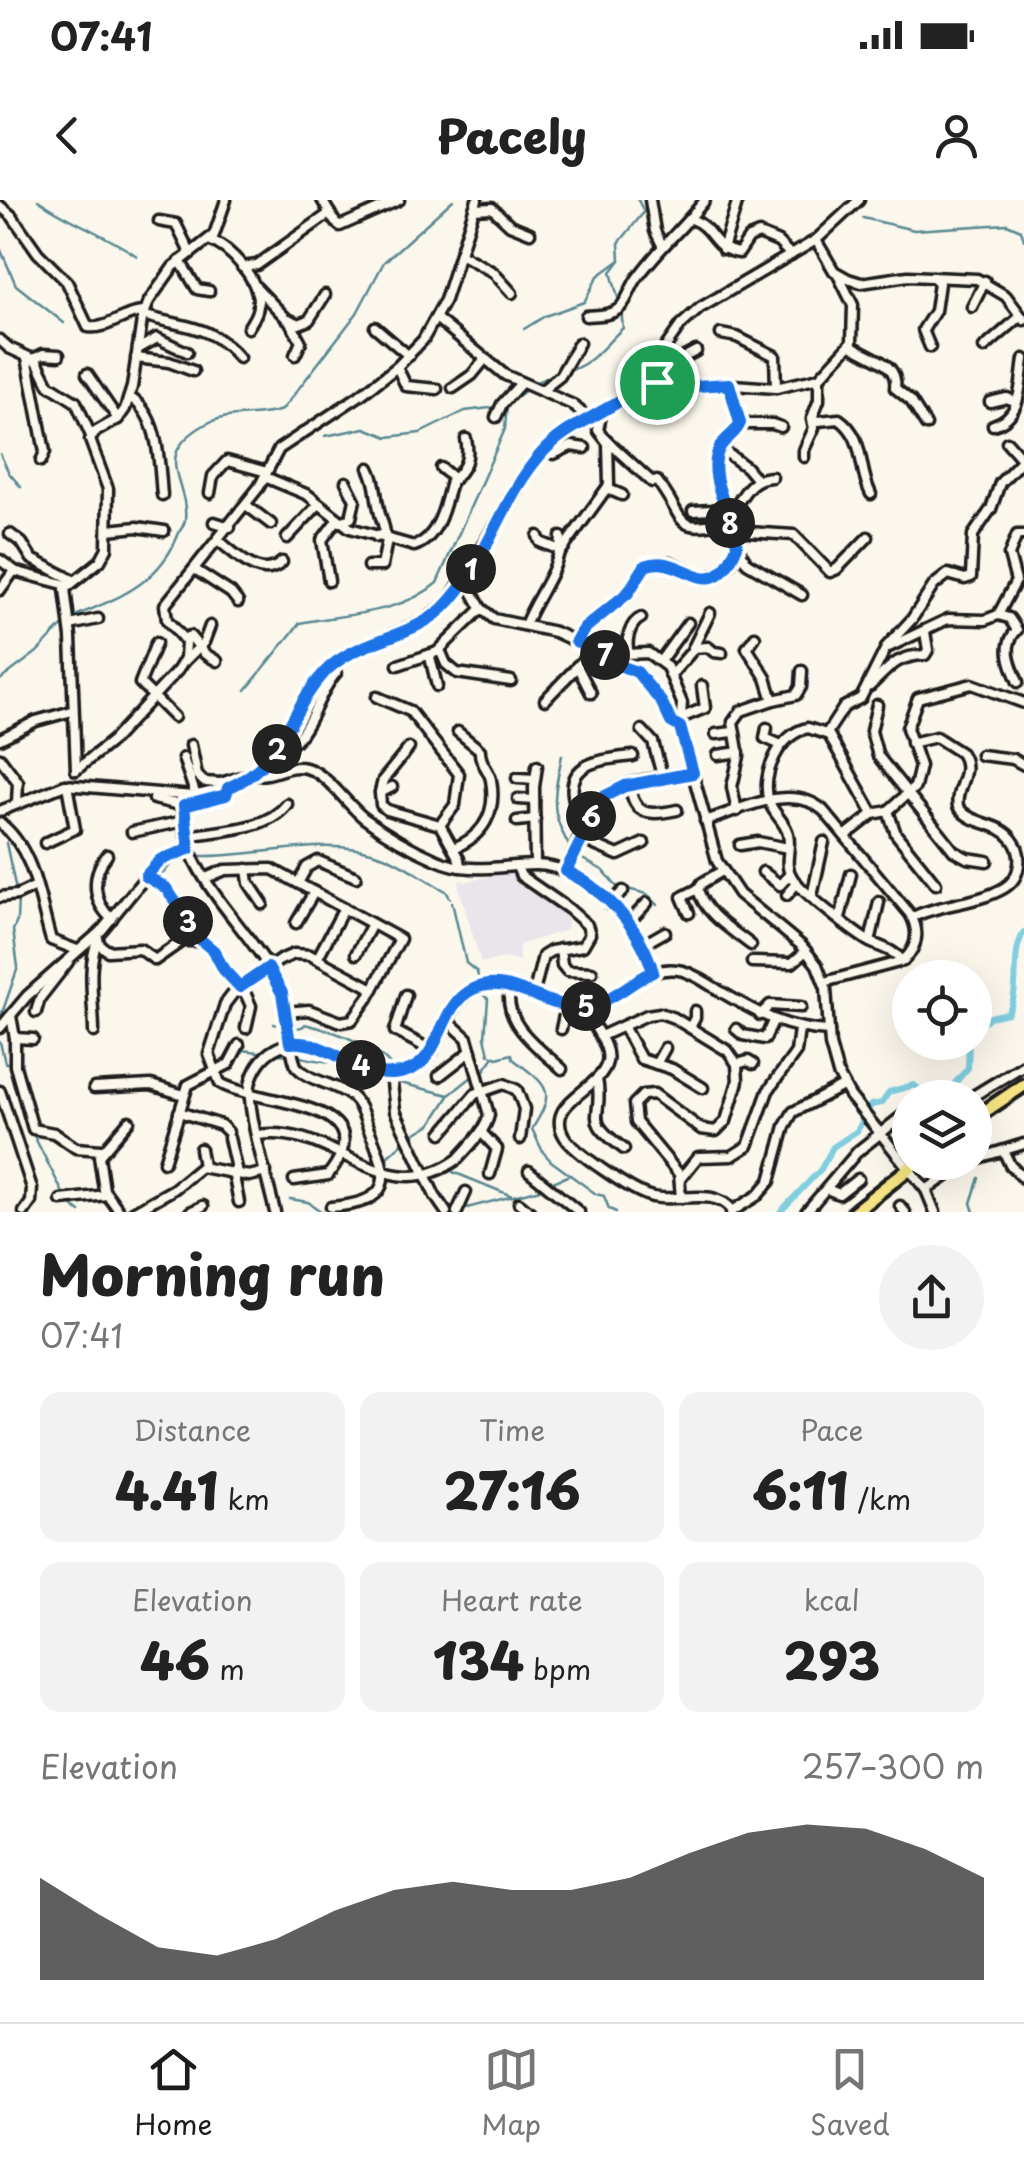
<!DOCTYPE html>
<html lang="en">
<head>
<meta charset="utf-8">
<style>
  :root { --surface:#fff; --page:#f2f2f2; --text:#222; --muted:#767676; --line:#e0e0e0; --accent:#1c1c1c }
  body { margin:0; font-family:"Playpen Sans",sans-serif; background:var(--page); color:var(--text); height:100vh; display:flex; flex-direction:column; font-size:38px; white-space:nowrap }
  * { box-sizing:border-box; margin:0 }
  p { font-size:32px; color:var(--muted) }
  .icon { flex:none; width:55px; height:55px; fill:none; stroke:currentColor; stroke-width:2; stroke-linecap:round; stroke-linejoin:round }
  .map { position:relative; height:1012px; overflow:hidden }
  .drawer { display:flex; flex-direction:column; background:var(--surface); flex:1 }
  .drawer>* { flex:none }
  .fabs { position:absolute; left:892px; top:760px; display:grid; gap:20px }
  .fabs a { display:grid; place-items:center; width:100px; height:100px; border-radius:50%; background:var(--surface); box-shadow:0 10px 40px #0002; font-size:50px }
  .pin { position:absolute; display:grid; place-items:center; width:85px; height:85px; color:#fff; margin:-42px; border:5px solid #fff; border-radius:50%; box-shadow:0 2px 10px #0007 }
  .km { position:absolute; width:50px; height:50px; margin:-25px; border-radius:50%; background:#222; color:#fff; font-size:28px; line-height:50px; text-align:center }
  .round { display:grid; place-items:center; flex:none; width:105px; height:105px; border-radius:52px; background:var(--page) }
  .headline { display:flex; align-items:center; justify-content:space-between; height:170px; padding:0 40px }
  h1 { font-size:55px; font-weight:800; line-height:75px }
  .stats { display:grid; grid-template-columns:repeat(3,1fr); gap:15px; height:170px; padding:10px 40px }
  .stats div { display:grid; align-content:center; border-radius:20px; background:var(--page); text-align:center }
  .stats b { font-size:50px; font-weight:800 }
  .stats small { font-size:28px; font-weight:400 }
  .stats p { font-size:28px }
  .chart { height:280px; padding:20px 40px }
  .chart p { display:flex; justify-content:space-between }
  .chart svg { width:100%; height:180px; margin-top:10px; fill:var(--accent); opacity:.7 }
  .status { display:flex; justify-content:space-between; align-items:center; height:70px; padding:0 50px; background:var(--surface); direction:ltr }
  .status svg { height:28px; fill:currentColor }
  header { display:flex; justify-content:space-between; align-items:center; height:130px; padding:0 40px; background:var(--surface); font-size:45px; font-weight:800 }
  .menu { display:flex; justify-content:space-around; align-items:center; height:140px; border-top:2px solid var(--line); background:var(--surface); font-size:28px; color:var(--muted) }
  .menu a { display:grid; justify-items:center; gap:5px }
  .menu .on { color:var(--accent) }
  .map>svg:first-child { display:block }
  .built { fill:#eae4eb }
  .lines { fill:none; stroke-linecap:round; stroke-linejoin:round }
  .stream { stroke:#598792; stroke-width:2.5 }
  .river { stroke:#81cee0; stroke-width:6 }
  .minor-casing { stroke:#1c1c1c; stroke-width:15 }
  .major-casing { stroke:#1c1c1c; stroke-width:19 }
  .minor { stroke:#fbf7ec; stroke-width:8 }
  .major { stroke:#f4e382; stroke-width:11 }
  .route-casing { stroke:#fff; stroke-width:20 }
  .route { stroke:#1a73e8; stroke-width:12 }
</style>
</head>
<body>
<div class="status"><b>07:41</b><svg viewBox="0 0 49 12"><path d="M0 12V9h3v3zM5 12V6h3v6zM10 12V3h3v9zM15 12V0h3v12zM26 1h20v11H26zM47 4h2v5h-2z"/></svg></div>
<header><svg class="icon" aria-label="back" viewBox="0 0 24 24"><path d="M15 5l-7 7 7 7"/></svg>Pacely<svg class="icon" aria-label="person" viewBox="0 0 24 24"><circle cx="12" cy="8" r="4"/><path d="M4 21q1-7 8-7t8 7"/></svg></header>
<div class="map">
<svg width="1024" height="1012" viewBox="0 0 1024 1012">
  <rect width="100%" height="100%" fill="#fbf7ec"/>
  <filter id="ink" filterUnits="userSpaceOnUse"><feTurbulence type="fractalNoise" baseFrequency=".01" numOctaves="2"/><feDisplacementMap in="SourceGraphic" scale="20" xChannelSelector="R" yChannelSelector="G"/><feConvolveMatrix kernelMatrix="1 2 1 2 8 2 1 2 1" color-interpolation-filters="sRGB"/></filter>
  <g filter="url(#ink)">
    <path class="built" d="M511,671L525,688L568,715L566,730L519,745V761L503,758L481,763L459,688V680L466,682Z"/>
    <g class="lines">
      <g class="stream">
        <path d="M38,0C70,22 105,34 137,56"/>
        <path d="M863,18L914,30L1007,24L1021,30L1024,40"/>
        <path d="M0,48L16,85L64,123"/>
        <path d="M620,105L611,72L620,60L619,43L644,12L638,0"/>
        <path d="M524,129L545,116L584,102L598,76L620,60"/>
        <path d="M565,172C595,163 601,148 623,128L621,109"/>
        <path d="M534,183L558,173"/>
        <path d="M325,236L365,228L388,237L420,233L465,211L498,207"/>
        <path d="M0,254L9,273L21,287"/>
        <path d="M73,417C120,397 159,384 179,333C181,328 184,326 185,320C189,280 149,256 206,224C229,211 257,219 282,210L357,113L384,62L453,0"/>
        <path d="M0,480L37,452L66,422"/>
        <path d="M246,490L300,423C345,414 401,414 437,383L505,229L507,204L529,188"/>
        <path d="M562,555C554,598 548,610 572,651"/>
        <path d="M6,643L16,690"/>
        <path d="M196,656C257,658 327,634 384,656C406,665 426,680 446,691L450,698"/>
        <path d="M577,656L604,671L616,686L647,694L658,705"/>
        <path d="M158,679L175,660L188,658"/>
        <path d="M452,702L466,763L477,772L480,784"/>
        <path d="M480,792L488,799L485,837L489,854L497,858L512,854L513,859C548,886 557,890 532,929L543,952L551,961L596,994L604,996L609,1009L616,1012"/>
        <path d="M1,816L18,767L13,730L17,721L18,698"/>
        <path d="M274,824C281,825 291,828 297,828C311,826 298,822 312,826C335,831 386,850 394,872"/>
        <path d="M0,842L5,863H12"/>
        <path d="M243,850L266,853"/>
        <path d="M274,854C297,853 318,864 341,862L348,869"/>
        <path d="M351,871L361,874"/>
        <path d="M483,872L493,858"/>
        <path d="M364,875L388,881"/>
        <path d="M396,882L449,895L473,876"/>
        <path d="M31,930L64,995"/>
        <path d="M411,936L431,924L449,896"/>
        <path d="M386,958L405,941"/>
        <path d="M453,972L512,996"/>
        <path d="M551,983L567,976"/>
        <path d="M290,999L308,1002L322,1012"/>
        <path d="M67,1002L80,1012"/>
        <path d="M463,1009L544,988"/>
        <path d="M974,1012L971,1003L979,978"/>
      </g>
      <g class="river">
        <path d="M975,828L990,817L1008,813C1022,788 1009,756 1024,732"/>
        <path d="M942,898L968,868L969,842"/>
        <path d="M780,1012L821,969L833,947L857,931L871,905L882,903L889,892L914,885L920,890V898"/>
      </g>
      <defs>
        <g id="minor">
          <path d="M322,0L335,22L340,26L399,0"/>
          <path d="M650,0L655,31L662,45"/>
          <path d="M0,6L12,16L38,53L67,82L88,127C108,130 124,112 144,112"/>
          <path d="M474,9L492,8L510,25L530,33"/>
          <path d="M691,19C715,28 711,49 739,53L749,38L759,34L778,42L791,55"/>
          <path d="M159,21L176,24L190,53"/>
          <path d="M209,40C231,48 260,80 258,105C258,114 252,121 248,128"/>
          <path d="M816,40L834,71L848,79L861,83L908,76L977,79L1006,96L1024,120"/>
          <path d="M723,49L738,0"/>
          <path d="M460,54L493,72L512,93"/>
          <path d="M180,61L197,89L209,91"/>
          <path d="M242,67L257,65L330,13"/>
          <path d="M256,87L286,118L299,124L309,120L325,95"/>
          <path d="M972,107L985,81"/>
          <path d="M143,115C185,129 208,122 239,158"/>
          <path d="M586,116C597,115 608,116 617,110C627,104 630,87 638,77C658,49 683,28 705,0"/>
          <path d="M437,119L505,175L573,205L589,219"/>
          <path d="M289,120L301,142L295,155"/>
          <path d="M375,127L409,156"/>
          <path d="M721,134L737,137L775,156L776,188"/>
          <path d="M0,140L9,148L37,161L49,185L76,202L91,236"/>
          <path d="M851,145C871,158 899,163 895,188L911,201L926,225"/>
          <path d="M930,147L923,130L935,111L939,83L933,77"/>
          <path d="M984,148L1021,116"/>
          <path d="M138,149L157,138L187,152"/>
          <path d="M27,157L45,252L41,261"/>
          <path d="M136,158L169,162L193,171"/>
          <path d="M33,159L43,154L59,155"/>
          <path d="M397,167L406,186L437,189"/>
          <path d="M87,174L118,219"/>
          <path d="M819,178V200L812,218L818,221L839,219C866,238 857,267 871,294"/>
          <path d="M657,182L679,160L696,151"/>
          <path d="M453,188L472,175L485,159"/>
          <path d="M635,190L642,191L659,182L680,187L719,184L776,188L819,178L852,142L853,105L838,75"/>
          <path d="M541,191L560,176L579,143"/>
          <path d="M129,197C160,214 159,265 162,295"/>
          <path d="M990,202L1007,198L1017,202"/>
          <path d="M496,217L502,204L521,183"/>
          <path d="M740,224H772L781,227"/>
          <path d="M993,225C1022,217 1020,186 1024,159"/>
          <path d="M606,240L652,282L657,281C688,321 671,334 730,321"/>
          <path d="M1007,242L1022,259"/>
          <path d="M720,248L746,267L757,280"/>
          <path d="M544,250L554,254L571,246L585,248"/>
          <path d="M804,257V250L814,228L812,220"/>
          <path d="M369,268C377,283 375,293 379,309C380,317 384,324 385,333L377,337"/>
          <path d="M265,277L308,295L350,328L414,346C440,338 446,300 452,277L441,268"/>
          <path d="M451,282C466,268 470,258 466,239"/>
          <path d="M608,289L622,295"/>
          <path d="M210,293L213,276L227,261L267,272"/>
          <path d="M246,305L271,324"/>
          <path d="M693,311L712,310L727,304"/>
          <path d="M729,316C742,299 748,277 772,277"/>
          <path d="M214,322L230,327"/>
          <path d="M340,322L351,318L355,300L346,282"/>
          <path d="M108,330L137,327L164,331"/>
          <path d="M733,331L794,335L830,372L837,369L868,337"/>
          <path d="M10,334L22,343L32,359L73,380"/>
          <path d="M538,336L540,342L560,350"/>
          <path d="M287,338L318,305"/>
          <path d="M219,341C237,355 261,382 282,362"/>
          <path d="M737,346L747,363L802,395"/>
          <path d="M560,353L609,285L608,243L598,230L602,211"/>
          <path d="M0,360L15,371"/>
          <path d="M368,366H382L387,340"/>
          <path d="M194,369L231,393L238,402"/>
          <path d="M465,379L481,408L494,419L555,432L605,455L648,453L667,467L682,503L680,527L717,661L739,694L802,746L817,765L826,788L830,845L838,874L850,896L926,990L935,1012"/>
          <path d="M329,381L322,340L337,320"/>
          <path d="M0,390L14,371L67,385"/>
          <path d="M998,415L1009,418L1017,430C1002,445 1010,463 1018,482"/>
          <path d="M70,425L98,419"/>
          <path d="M525,425C537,394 560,371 561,337"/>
          <path d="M185,438L190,436L205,454L217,461"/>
          <path d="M576,441L585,428L628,393L645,366L670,362L703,378C767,364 717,307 715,271C715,243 732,243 740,223L729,184"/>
          <path d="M156,443L140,483L174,517"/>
          <path d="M889,447L948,419L985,420L998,415L1016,381L1009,355L1017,335H1024"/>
          <path d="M693,448L708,447L714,452L722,453"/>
          <path d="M440,450L446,464L457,473L511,481"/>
          <path d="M629,453C625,441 630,423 641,418"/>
          <path d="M605,455C615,467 630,465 641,475C655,488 665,520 680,527"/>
          <path d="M430,457L437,486"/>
          <path d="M661,460L688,423"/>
          <path d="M185,461L204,442L210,426"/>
          <path d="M398,465L437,452L481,409"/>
          <path d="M577,466L591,493"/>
          <path d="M671,475L691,452L710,413"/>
          <path d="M870,486C890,467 896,456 925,455L928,450L925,432"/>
          <path d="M377,497L410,511L459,574L455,605L440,625"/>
          <path d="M545,500L594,449"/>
          <path d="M773,500L796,495L801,487L802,471"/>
          <path d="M877,505L871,531L878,556L954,651L967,658L987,661"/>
          <path d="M683,517L705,508L702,486"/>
          <path d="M767,528L765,538L781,545"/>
          <path d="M642,530L653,542L663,579"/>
          <path d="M827,533L844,507L861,498L887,446L912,419L934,385L948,374L965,379L971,377L973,335L991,309L1000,283L1024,258"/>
          <path d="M716,534L733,532"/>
          <path d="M0,539L36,521L72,511"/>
          <path d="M911,543L936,537L961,553C974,573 954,587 958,607C972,626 998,621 1012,639C1024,654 1021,678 1004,688C977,704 941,703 913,717"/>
          <path d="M191,545L197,575L204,582L220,583L245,576"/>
          <path d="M275,553C311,542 314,497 336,473"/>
          <path d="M718,555L739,552"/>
          <path d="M981,555L1013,559L1024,565"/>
          <path d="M0,558L18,582L17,603"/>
          <path d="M183,558L196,596"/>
          <path d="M76,570L113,540L178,470L185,458L186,442L167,420L165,405L259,287L279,249L359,196L397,167L423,140L445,100L477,0"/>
          <path d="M76,570L71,437L65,389L100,361L107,348L108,289L90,240L95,232L118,219L125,209L132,187L142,120L149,101L173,67L214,35L226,0"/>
          <path d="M254,574C272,578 287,563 306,568C328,574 346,604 364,618C385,634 412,649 437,660C470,675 501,665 535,665C587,665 640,726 653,772"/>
          <path d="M517,578L535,579"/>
          <path d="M630,585C633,616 650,616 677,610"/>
          <path d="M392,587L380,593L381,605L387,610L440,625L459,659L460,667"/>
          <path d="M380,592L383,580L409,548"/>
          <path d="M187,596C164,665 259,732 281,791C290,815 287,842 296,866C310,882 334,883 351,896C361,904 364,918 369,930C392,981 392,1002 331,1007"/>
          <path d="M154,599L184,606L225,596L228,588"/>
          <path d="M518,599L534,600"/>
          <path d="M0,611L65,585L193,596L228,588L254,574L277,550L314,486L332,465L359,448L423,422L449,401L530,267L548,246L635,190L681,125L700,108L816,40L859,0"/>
          <path d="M737,611L732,587L739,556L733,522L741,511L773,500L766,478L747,448L755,437"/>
          <path d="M888,611L896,634L936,684"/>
          <path d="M873,614L829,535L808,528C780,533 760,575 769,601C773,614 785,621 788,634C792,650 782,664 793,679C803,692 855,734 870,742C883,748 893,750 903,761"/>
          <path d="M592,615L608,620"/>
          <path d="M517,621L535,619"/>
          <path d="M705,621C740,610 791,582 823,610L910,714C920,731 918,747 903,761L824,782"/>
          <path d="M588,622C578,615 575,607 573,595C568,560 608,559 633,556"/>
          <path d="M0,623C35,650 39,700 51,740L77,750"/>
          <path d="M132,632L184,621"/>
          <path d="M187,636C218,630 267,631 287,604"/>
          <path d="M845,636L873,614L888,611L915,587L920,566L907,528L918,498L972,484L1024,503"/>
          <path d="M581,639L618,655L644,643"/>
          <path d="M45,643L75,629L67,585"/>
          <path d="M740,645L758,642L788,648"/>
          <path d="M454,648C483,636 497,613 491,580C489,569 479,563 480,550L458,532"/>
          <path d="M107,655C91,675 92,702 112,719"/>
          <path d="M535,665L534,587L537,566"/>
          <path d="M517,667L521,676L569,709L587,725L590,734L583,746L551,751L543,756L533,796"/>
          <path d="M247,669L249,683L263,704"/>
          <path d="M566,671C576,649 584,617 601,599C621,578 665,578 693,573"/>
          <path d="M722,671L702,683L698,689C704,714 731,729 751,745"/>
          <path d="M763,672L780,685L790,674"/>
          <path d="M146,676L168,690L202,741"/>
          <path d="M206,678L225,670L272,669L400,739L368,798L352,820L341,822L309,810L285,812"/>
          <path d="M298,683L307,667L318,661L356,677"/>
          <path d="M787,695L797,683"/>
          <path d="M812,696L824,642"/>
          <path d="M0,697L17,695L36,686"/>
          <path d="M610,705L623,691"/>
          <path d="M689,713L682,697L698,689"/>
          <path d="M840,718L851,674"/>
          <path d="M629,722L647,703"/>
          <path d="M296,723L314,692"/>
          <path d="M97,736L100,745L108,751L140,749L155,760L182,741H202L215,751L222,767L240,787"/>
          <path d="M870,742L879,702"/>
          <path d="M644,744L665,732"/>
          <path d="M560,749L562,765L567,771L592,772"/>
          <path d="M356,754L372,724"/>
          <path d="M317,759L344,708"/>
          <path d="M752,762L792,763L806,751"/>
          <path d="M242,786L251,806L246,828"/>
          <path d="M510,787C502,824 538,847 562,869"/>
          <path d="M406,795L395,831L433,851"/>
          <path d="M586,806C590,827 611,843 607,862C601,890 544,901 564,936C572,951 635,994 653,997C679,1003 714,986 733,1011"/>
          <path d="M36,812L40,798L68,762"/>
          <path d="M760,815L770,805L801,807"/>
          <path d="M11,816L15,838L33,839"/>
          <path d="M623,826L641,859L672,869L703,888"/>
          <path d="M690,827L695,818V811"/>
          <path d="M0,828L27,796L102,730L156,664L189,649"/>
          <path d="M561,829L566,806"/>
          <path d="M736,829L743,835L765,839L773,821"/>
          <path d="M94,832C94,803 86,767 98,739"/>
          <path d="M601,836L647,815L660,813L674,818L728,851L737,864L738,881L726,921L716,931L701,929L654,894L643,895L634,904L636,922L679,974L681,998"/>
          <path d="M15,839V866L33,929L54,933L76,948L101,950"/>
          <path d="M656,864L665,848"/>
          <path d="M737,864L748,861L753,864"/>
          <path d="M391,874L395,911L435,996L446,1012"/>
          <path d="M439,876L471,851"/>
          <path d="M597,879C605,920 580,916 624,949"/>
          <path d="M94,888L151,885L184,895"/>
          <path d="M0,891L32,988L31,1002L24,1012"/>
          <path d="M970,898L1024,865"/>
          <path d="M179,912L221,925L228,932"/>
          <path d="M481,932L497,949L490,974"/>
          <path d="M442,933L475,894L504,884L517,890L524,909L520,939"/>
          <path d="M258,935C334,923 384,1012 458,959C469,946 485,932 489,915L467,838L447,820"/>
          <path d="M229,938L237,973"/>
          <path d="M200,949L203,966"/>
          <path d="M1004,952L1010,965L1024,979"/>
          <path d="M975,959L1024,944"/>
          <path d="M164,962L188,885L229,864L239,845"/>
          <path d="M529,971L579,1012"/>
          <path d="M233,972L239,1002"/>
          <path d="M681,978L698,957L732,956L748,946L768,891L796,852L799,829"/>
          <path d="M294,980L328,975C388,899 258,906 220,883L209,854L225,804L235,791L280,760L294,754L310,755L373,789"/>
          <path d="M827,989L839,994L858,979"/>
          <path d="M926,990L967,962"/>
          <path d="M61,1000L107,995"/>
          <path d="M519,1003L530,1012"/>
          <path d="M900,1006L905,1012"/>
          <path d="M120,1012L104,990L99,956L129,921"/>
          <path d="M133,1012L174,989L201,967L249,976L266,972"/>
          <path d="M190,1012L203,1006"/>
          <path d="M275,1012C268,981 247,914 250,885C253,870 262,856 275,849C289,841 304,841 319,847C345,857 376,880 405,872C449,859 438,797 483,786C518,777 549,811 585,806C622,801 644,761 683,771C697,775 711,786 723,793C759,814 786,829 829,831"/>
          <path d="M457,1012L466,992"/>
          <path d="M731,1012L758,995L770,981L785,926L793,912L843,886"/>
          <path d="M806,1012L858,951L910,910"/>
        </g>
        <g id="major">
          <path d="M975,918L1024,885"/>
          <path d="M854,1012L917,962"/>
        </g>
      </defs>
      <use href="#minor" class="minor-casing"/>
      <use href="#major" class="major-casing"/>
      <use href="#minor" class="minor"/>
      <use href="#major" class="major"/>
    </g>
  </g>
  <g class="lines" filter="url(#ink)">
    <defs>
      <path id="route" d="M657,182L680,187L729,184L740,223C736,234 726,237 720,247C704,277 734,316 737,346C710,413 684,350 645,366L628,393L585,428L576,441L605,455L608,461L637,472L662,503L671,522L680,527L693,573L625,586L603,597L566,671C607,691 641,729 653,772C629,782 612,803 584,806C545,811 510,772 473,789C433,808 446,871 392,874C356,876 327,839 290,843L282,793L268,768L240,787L224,770L214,751L202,741L166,688L146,676L160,660L189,649L184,606L226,595L228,588C286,562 286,514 324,473C357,438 409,440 443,408C486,366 501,299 541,254C566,225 605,214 635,190L642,191Z"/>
    </defs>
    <use href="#route" class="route-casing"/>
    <use href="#route" class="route"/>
  </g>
</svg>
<div class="fabs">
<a><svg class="icon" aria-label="locate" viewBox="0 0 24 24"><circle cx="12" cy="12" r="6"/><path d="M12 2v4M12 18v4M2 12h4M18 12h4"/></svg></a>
<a><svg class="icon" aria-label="layers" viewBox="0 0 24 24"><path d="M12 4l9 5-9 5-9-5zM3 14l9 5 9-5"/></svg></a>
</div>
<div class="pin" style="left:657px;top:182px;background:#1e9e55"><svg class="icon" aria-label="arrive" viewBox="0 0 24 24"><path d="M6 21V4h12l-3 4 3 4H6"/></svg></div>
<b class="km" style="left:471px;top:369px">1</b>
<b class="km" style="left:277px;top:549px">2</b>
<b class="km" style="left:188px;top:721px">3</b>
<b class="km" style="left:361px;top:865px">4</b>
<b class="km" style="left:586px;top:806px">5</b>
<b class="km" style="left:591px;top:616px">6</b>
<b class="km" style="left:605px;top:455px">7</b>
<b class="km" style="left:730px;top:323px">8</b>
</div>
<section class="drawer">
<div class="headline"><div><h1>Morning run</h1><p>07:41</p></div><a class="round"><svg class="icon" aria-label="share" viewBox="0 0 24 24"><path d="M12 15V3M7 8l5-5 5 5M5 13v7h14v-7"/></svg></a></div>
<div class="stats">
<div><p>Distance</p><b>4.41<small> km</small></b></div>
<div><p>Time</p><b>27:16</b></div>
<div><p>Pace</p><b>6:11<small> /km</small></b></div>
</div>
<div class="stats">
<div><p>Elevation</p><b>46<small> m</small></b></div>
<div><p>Heart rate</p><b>134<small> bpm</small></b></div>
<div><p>kcal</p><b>293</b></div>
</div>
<div class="chart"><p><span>Elevation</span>257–300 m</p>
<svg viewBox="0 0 160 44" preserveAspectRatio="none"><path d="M0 44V19L10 28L20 36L30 38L40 34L50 27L60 22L70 20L80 22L90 22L100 19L110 13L120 8L130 6L140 7L150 12L160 19V44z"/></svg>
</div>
</section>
<nav class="menu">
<a class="on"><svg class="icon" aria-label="home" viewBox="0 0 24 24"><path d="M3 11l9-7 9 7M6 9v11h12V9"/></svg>Home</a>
<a><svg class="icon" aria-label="map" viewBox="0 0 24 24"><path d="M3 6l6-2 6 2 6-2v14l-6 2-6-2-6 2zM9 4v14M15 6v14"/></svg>Map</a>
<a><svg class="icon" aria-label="saved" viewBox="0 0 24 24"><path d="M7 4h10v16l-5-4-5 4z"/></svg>Saved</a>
</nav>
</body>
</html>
